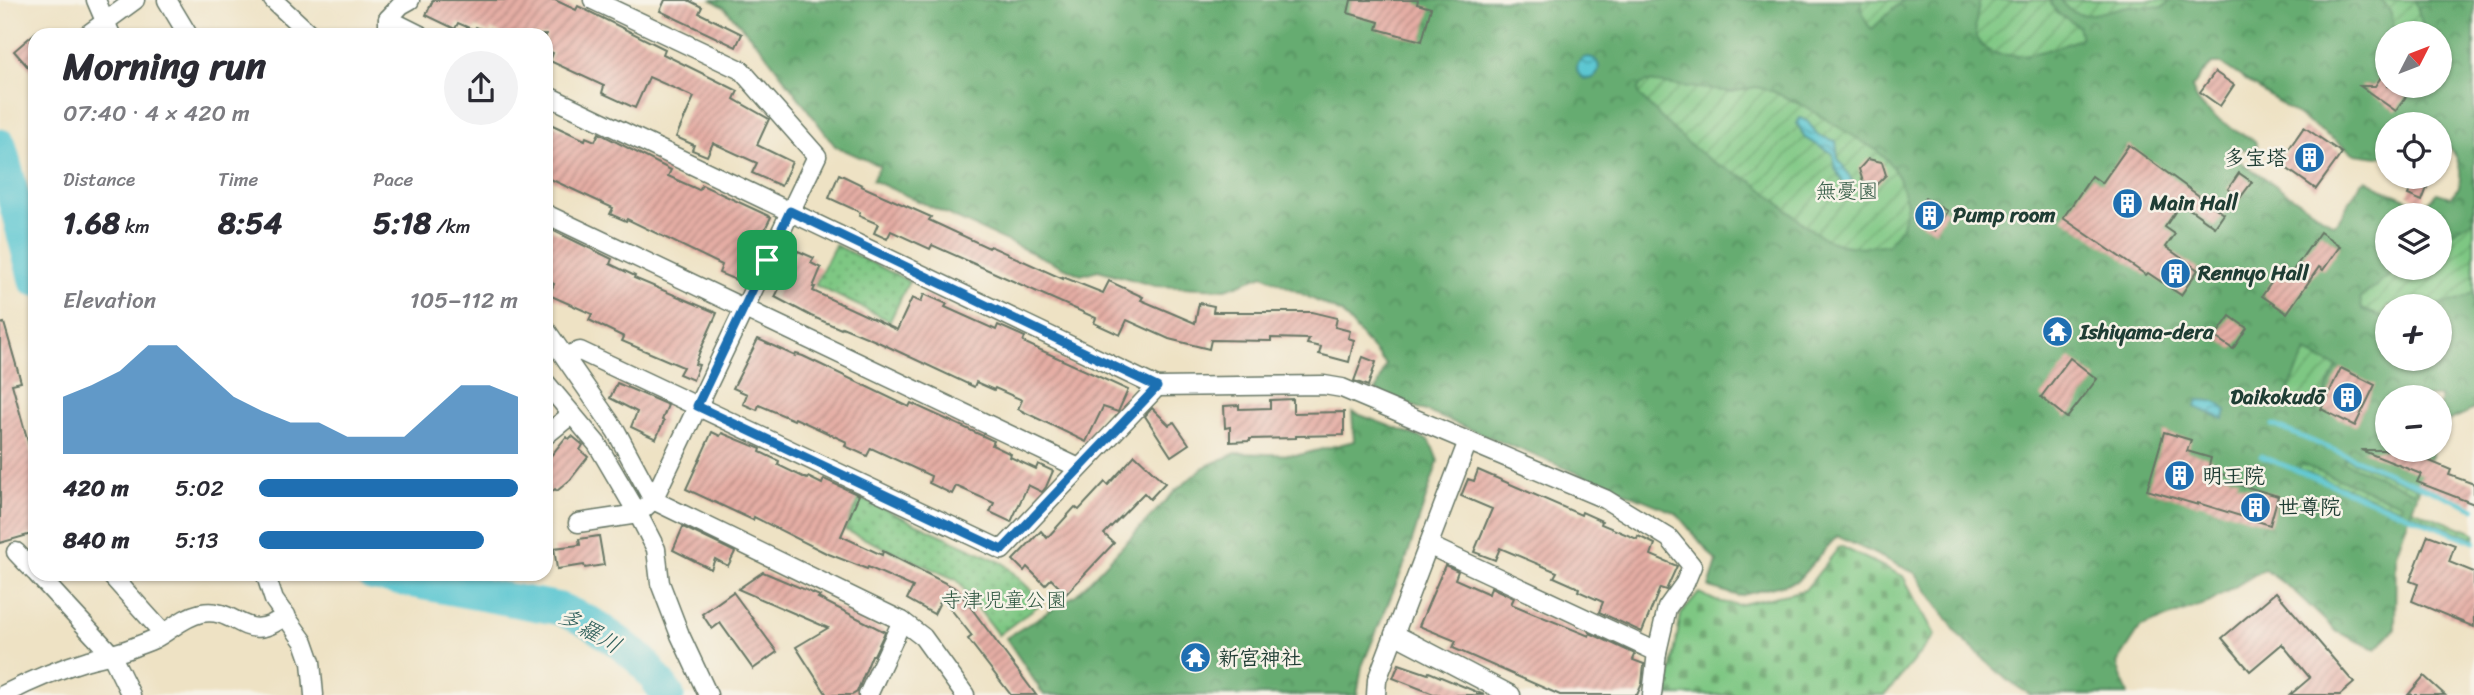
<!DOCTYPE html>
<html lang="en">
<head>
<meta charset="utf-8">
<style>
  :root { --surface:#fff; --page:#f2f2f3; --text:#2b2b33; --muted:#7c7c81; --accent:#1f6fb2 }
  body { margin:0; font-family:Sriracha,"Klee One",sans-serif; background:var(--page); color:var(--text); height:100vh; display:flex; flex-direction:column; font-size:26px; white-space:nowrap }
  * { box-sizing:border-box; margin:0 }
  p { font-size:23px; color:var(--muted) }
  .icon { flex:none; width:38px; height:38px; fill:none; stroke:currentColor; stroke-width:2; stroke-linecap:round; stroke-linejoin:round }
  .map { position:relative; flex:1; overflow:hidden }
  .panel { position:absolute; left:28px; top:28px; width:525px; height:553px; display:flex; flex-direction:column; background:var(--surface); border-radius:21px; box-shadow:0 2px 5px #0004 }
  .panel>* { flex:none }
  .needle { width:46px; rotate:48deg }
  .buttons { position:absolute; left:2375px; top:21px; display:grid; gap:14px }
  .buttons a { display:grid; place-items:center; width:77px; height:77px; border-radius:50%; background:var(--surface); box-shadow:0 2px 5px #0004; font-size:35px }
  .pin { position:absolute; display:grid; place-items:center; width:60px; height:60px; color:#fff; margin:-30px; border-radius:14px; box-shadow:0 4px 10px #0006 }
  .round { display:grid; place-items:center; flex:none; width:74px; height:74px; border-radius:37px; background:var(--page) }
  .overview { display:flex; align-items:center; justify-content:space-between; height:119px; padding:0 35px }
  h1 { font-size:38px; font-weight:700; line-height:52px }
  .stats { display:grid; grid-template-columns:repeat(3,1fr); gap:10px; height:119px; padding:7px 35px }
  .stats div { display:grid; align-content:center }
  .stats b { font-size:30px; font-weight:700 }
  .stats small { font-size:19px; font-weight:400 }
  .stats p { font-size:19px }
  .chart { height:196px; padding:14px 35px }
  .chart p { display:flex; justify-content:space-between }
  .chart svg { width:100%; height:126px; margin-top:7px; fill:var(--accent); opacity:.7 }
  ul { padding:0 35px; list-style:none; font-size:23px }
  li { display:grid; grid-template-columns:112px 84px 1fr; align-items:center; height:52px }
  li i { height:18px; border-radius:9px; background:var(--accent) }
  .map>svg:first-child { display:block }
  .forest { fill:url(#forest-crowns); stroke:#427452; stroke-width:2; fill-rule:evenodd }
  .cemetery { fill:url(#cemetery-stones); stroke:#4e825c; stroke-width:2 }
  .park { fill:url(#park-dots); stroke:#4e825c; stroke-width:2 }
  .garden { fill:url(#garden-furrows); stroke:#4e825c; stroke-width:2 }
  .water { fill:url(#water-waves); stroke:#3c8282; stroke-width:2 }
  .lines { fill:none; stroke-linecap:round; stroke-linejoin:round }
  .stream { stroke:#5ac6d1; stroke-width:5 }
  .river { stroke:#5ac6d1; stroke-width:33 }
  .building { fill:url(#building-hatch) }
  .minor-casing { stroke:#677766; stroke-width:21 }
  .minor { stroke:#fff; stroke-width:18 }
  .route-casing { stroke:#fff; stroke-width:14 }
  .route { stroke:#1f6fb2; stroke-width:9 }
  .labels { text-anchor:middle; stroke-width:5; stroke-linejoin:round; paint-order:stroke }
  .poi-label { font-size:21px; font-weight:bold; fill:#1f3d34; stroke:#f7f3e8; text-anchor:start }
  .park-label { font-size:21px; fill:#325944; stroke:#f7f3e8 }
  .water-label { font-size:23px; font-style:italic; fill:#2e5f5b; stroke:#f7f3e8 }
</style>
</head>
<body>
<div class="map">
<svg width="2474" height="695" viewBox="0 0 2474 695">
  <defs>
    <pattern id="forest-crowns" width="20" height="18" patternUnits="userSpaceOnUse" patternTransform="scale(1.75)"><rect width="20" height="18" fill="#66ac71"/><path d="M2 6a3 3 0 1 1 6 0M12 15a3 3 0 1 1 6 0" fill="none" stroke="#538d5e"/></pattern>
    <pattern id="cemetery-stones" width="16" height="16" patternUnits="userSpaceOnUse" patternTransform="scale(1.75)"><rect width="16" height="16" fill="#7ec783"/><path d="M2 7V4a2 2 0 0 1 4 0v3zM10 15v-3a2 2 0 0 1 4 0v3z" fill="#67a36c"/></pattern>
    <pattern id="park-dots" width="8" height="8" patternUnits="userSpaceOnUse" patternTransform="scale(1.75)"><rect width="8" height="8" fill="#7ec783"/><path d="M2 2h.1M6 6h.1" fill="none" stroke="#67a36c" stroke-width="1.8" stroke-linecap="round"/></pattern>
    <pattern id="garden-furrows" width="10" height="10" patternUnits="userSpaceOnUse" patternTransform="scale(1.75)"><rect width="10" height="10" fill="#7ec783"/><path d="M-1 1l2-2M0 10L10 0M9 11l2-2" fill="none" stroke="#67a36c"/></pattern>
    <pattern id="water-waves" width="16" height="10" patternUnits="userSpaceOnUse" patternTransform="scale(1.75)"><rect width="16" height="10" fill="#5ac6d1"/><path d="M0 5q4-4 8 0t8 0" fill="none" stroke="#4aa2aa"/></pattern>
    <pattern id="building-hatch" width="6" height="6" patternUnits="userSpaceOnUse" patternTransform="scale(1.75)"><rect width="6" height="6" fill="#e5ada4"/><path d="M-1 1l2-2M0 6l6-6M5 7l2-2" fill="none" stroke="#b98e86"/></pattern>
  </defs>
  <rect width="100%" height="100%" fill="#f7f3e8"/>
  <filter id="ink" filterUnits="userSpaceOnUse"><feTurbulence type="fractalNoise" baseFrequency=".0143" numOctaves="2"/><feDisplacementMap in="SourceGraphic" scale="14" xChannelSelector="R" yChannelSelector="G"/><feConvolveMatrix kernelMatrix="1 2 1 2 8 2 1 2 1" color-interpolation-filters="sRGB"/></filter>
  <filter id="wash" filterUnits="userSpaceOnUse"><feTurbulence type="fractalNoise" baseFrequency=".00686" numOctaves="4" result="noise"/><feDisplacementMap in="SourceGraphic" scale="28" xChannelSelector="R" yChannelSelector="G"/><feGaussianBlur stdDeviation="1.57" result="paint"/><feColorMatrix in="noise" values="0 0 0 0 0 0 0 0 0 0 0 0 0 0 0 0 0 1.4 0 .05"/><feComposite in="paint" operator="in"/></filter>
  <g filter="url(#wash)">
    <rect width="100%" height="100%" fill="#eee2c4"/>
    <g class="forest">
      <path d="M712,0H2474V409L2442,424L2440,432V397H2387V450H2433L2396,554L2395,629L2376,649L2337,632L2295,592L2264,569L2210,602L2141,627L2117,664L2128,695H2031L2008,681L1959,636L1915,573L1837,536L1797,581L1739,596L1709,587L1717,562L1676,513L1376,391L1386,365L1342,313L1263,275L1226,289L1155,286L1098,270L1081,275L872,180L880,166L835,146L762,49L725,8ZM2387,33H2440V86H2387ZM2212,64H2222L2355,154L2378,157L2387,155V124H2440V139C2459,151 2469,180 2450,197L2437,193L2424,206L2387,191L2366,180L2361,183L2338,221L2333,224L2232,156L2237,149L2254,150L2257,146L2255,141C2232,127 2199,114 2192,88L2202,74ZM2387,215H2440V268H2387ZM2387,306H2440V359H2387Z"/>
      <path d="M1352,412L1430,441L1438,461L1405,563L1362,666L1357,695H1044L1006,638L1077,594L1175,491L1204,467L1236,453L1299,455L1354,441Z"/>
    </g>
    <path class="cemetery" d="M1840,546L1903,576L1935,635L1885,695H1667L1681,614L1699,593L1716,601L1738,605L1805,590Z"/>
    <g class="park">
      <path d="M835,245L909,281L890,321L815,285Z"/>
      <path d="M860,498L1003,563L1043,602L998,635L957,580L845,530Z"/>
    </g>
    <g class="garden">
      <path d="M1862,0H1903L1872,29C1864,23 1861,9 1862,0Z"/>
      <path d="M1980,0H2048L2059,14L2078,26L2081,38C2059,49 1983,73 1976,33C1974,24 1978,10 1980,0Z"/>
      <path d="M2061,0H2170L2163,8C2152,7 2140,5 2128,6C2106,9 2076,27 2061,0Z"/>
      <path d="M2381,0H2415L2425,33H2395L2391,13Z"/>
      <path d="M1647,82L1732,92L1756,87L1772,91L1804,106L1876,150L1888,161L1899,178L1907,203L1902,226L1888,244C1869,247 1848,249 1830,241C1803,227 1781,203 1757,185C1743,174 1725,170 1710,160C1684,142 1661,118 1639,95L1638,89L1641,84Z"/>
      <path d="M2474,220V292C2447,309 2418,306 2387,306V319L2362,309L2360,298L2400,268H2440V240Z"/>
      <path d="M2306,352L2337,367L2316,412L2285,397Z"/>
      <path d="M2345,458L2416,487L2414,492L2343,462Z"/>
      <path d="M2301,464L2402,504L2400,509L2299,469Z"/>
      <path d="M2412,509L2474,533V539L2410,513Z"/>
    </g>
    <g class="water">
      <circle cx="1588" cy="68" r="11"/>
      <path d="M1800,118L1807,121L1819,136L1836,141L1838,158L1852,181L1850,187L1845,186L1835,168L1833,154L1805,138L1797,123Z"/>
      <path d="M2198,400C2210,400 2218,401 2226,410L2224,419L2195,407Z"/>
    </g>
    <g class="lines">
      <g class="stream">
        <path d="M2273,425L2474,508"/>
        <path d="M2261,456L2474,542"/>
      </g>
      <g class="river">
        <path d="M0,145L35,280"/>
        <path d="M371,574L560,609L591,623L620,643L643,662L668,695"/>
      </g>
    </g>
    <g id="blocks">
      <g class="building">
        <path d="M433,0H555L576,10L578,6L665,49L663,54L738,91L734,99L769,119L757,145L792,162L781,186L752,173L757,163L713,143L707,156L692,150L694,145L676,137L694,97L649,77L635,108L602,93L604,86L550,61L553,53L546,50V35H504L491,29L490,33L476,27L474,30L458,23L455,29L426,15Z"/>
        <path d="M665,0H688L702,7L699,13L742,34L736,47L660,11Z"/>
        <path d="M1351,0H1418L1417,4L1431,8L1422,41L1377,29L1379,22L1348,13Z"/>
        <path d="M35,33V75L14,51Z"/>
        <path d="M2387,68V86H2413L2396,111L2360,86H2375Z"/>
        <path d="M2215,72L2234,85L2220,106L2200,92Z"/>
        <path d="M546,122L585,140L586,137L595,141L599,133L671,170L668,176L699,190L702,185L771,217L760,239L759,238L754,244L738,281L719,273L722,265L627,219L626,221L610,214L613,208L546,177Z"/>
        <path d="M2304,127L2342,153L2316,189L2279,163Z"/>
        <path d="M2129,145L2224,214L2215,227L2181,203L2165,227L2175,234L2166,247L2198,270L2181,295L2148,273L2146,275L2063,218L2092,176L2102,183Z"/>
        <path d="M1868,159L1882,162L1886,175L1876,185L1863,182L1859,169Z"/>
        <path d="M2239,173L2252,182L2240,198L2228,189Z"/>
        <path d="M839,174L862,185L861,186L931,217L929,220L989,248L990,246L1063,279V277L1103,293L1109,281L1143,297L1141,300L1195,323L1199,303L1214,306L1213,312H1312L1337,318L1335,327L1350,331L1348,338L1354,340L1349,362L1319,354L1321,347L1307,344L1309,339L1271,338V341L1211,340L1209,349L1169,339L1127,320L1120,335L1094,323L1096,318L932,245L930,249L891,231L887,239L874,233L878,224L859,216L860,212L829,198Z"/>
        <path d="M2415,177H2431L2422,201L2408,195Z"/>
        <path d="M1925,198L1947,211L1935,231L1913,219Z"/>
        <path d="M548,228L612,259L610,264L635,276L634,278L717,313L700,351L695,364L699,365L693,380L679,374L683,367L622,341L624,337L589,320L592,314L549,295L554,284L546,280V233Z"/>
        <path d="M2320,232L2340,246L2323,270L2319,267L2287,313L2262,296L2278,273L2287,279Z"/>
        <path d="M798,251L814,258L811,263L821,268L813,287H815L813,291L897,330L912,298L921,302L924,294L947,304L945,307L996,330L998,325L1025,337L1023,342L1128,390L1118,412L1103,407L1086,442L1018,409L1022,400L995,388L994,390L976,382L974,387L876,341L842,327L841,329L811,316L775,297Z"/>
        <path d="M2230,316L2247,328L2233,349L2215,337Z"/>
        <path d="M4,323L21,382L12,384L35,467V533L0,543V324Z"/>
        <path d="M758,339L795,356L796,354L803,356L909,407L911,403L994,441L992,445L1011,454L1010,457L1036,469L1038,464L1053,471L1046,487L1042,492L1028,485L1011,522L990,512L994,503L956,486L952,494L929,483L931,476L871,448L867,456L845,446L847,442L795,418L794,420L759,405L757,410L743,404L747,394L733,388Z"/>
        <path d="M1363,357L1376,362L1368,386L1354,381Z"/>
        <path d="M2070,358L2097,379L2067,418L2041,397Z"/>
        <path d="M2341,368L2375,385L2355,426L2321,409Z"/>
        <path d="M617,383L668,405L662,420L664,421L656,439L631,427L637,412L610,398Z"/>
        <path d="M1293,399V413L1344,412V435L1296,436V438L1250,439V441L1230,442V427L1225,428L1224,406L1239,405V409L1270,408V400Z"/>
        <path d="M1152,408L1169,425L1174,422L1189,444L1171,456L1145,416Z"/>
        <path d="M712,432L720,436L722,433L761,449L760,452L779,461L778,465L807,479L808,477L822,484L824,479L859,495L841,536L882,555L883,551L957,589L1036,695H1011L968,639L972,636L942,598L934,614L907,599L913,587L868,567L867,569L826,553L754,517L753,520L686,489Z"/>
        <path d="M2164,432L2191,440L2187,451L2211,458L2208,470L2239,479L2237,484L2278,496L2270,525L2198,503V505L2147,490Z"/>
        <path d="M572,436L583,445L580,450L588,457L570,480L557,491L555,489L546,497V462L566,437L569,439Z"/>
        <path d="M2361,450H2423L2420,457L2451,470L2449,475L2474,484V504L2417,482L2421,474Z"/>
        <path d="M1135,455L1165,483L1150,499L1144,493L1104,534L1114,543L1066,594L1051,579L1045,585L1027,567L1024,571L1013,560L1041,531L1047,538L1075,507L1079,510L1105,482L1108,485Z"/>
        <path d="M1478,470L1581,515L1582,512L1602,521L1601,524L1637,539L1638,536L1655,544L1651,555L1677,566L1666,590L1660,588L1642,632L1599,612L1603,602L1578,591L1579,588L1554,577L1557,572L1500,548L1495,560L1474,552L1492,509L1461,496L1468,479L1474,481Z"/>
        <path d="M683,527L735,552L728,566L715,559L711,569L673,550Z"/>
        <path d="M2428,535L2455,545L2449,562L2474,572V627L2412,601L2418,584L2410,581Z"/>
        <path d="M599,536L604,565L585,568L584,565L557,569L554,548L580,545L579,539Z"/>
        <path d="M1445,565L1458,571L1455,579L1489,594L1491,587L1514,598L1511,604L1589,636L1590,633L1633,653L1635,655L1633,660L1644,664L1642,684L1637,695H1560L1453,648L1456,641L1419,626Z"/>
        <path d="M763,572L820,596L818,598L885,632L874,655H872L857,692L852,695H827L796,647L828,628L738,589Z"/>
        <path d="M733,592L777,652L753,669L720,623L712,629L702,614Z"/>
        <path d="M2276,592L2354,683L2340,695H2290L2310,678L2282,644L2250,671L2222,638Z"/>
        <path d="M1399,664L1428,674L1429,672L1484,695H1436L1393,678Z"/>
        <path d="M2424,676L2445,695H2408Z"/>
      </g>
    </g>
  </g>
  <g filter="url(#ink)">
    <use href="#blocks" fill-opacity="0" stroke="#677766" stroke-width="2"/>
    <g class="lines">
      <defs>
        <g id="minor">
          <path d="M96,0L111,35"/>
          <path d="M167,0L188,35"/>
          <path d="M273,0L311,35"/>
          <path d="M388,19L420,35"/>
          <path d="M87,35L135,0"/>
          <path d="M388,35V19L401,5L410,0"/>
          <path d="M546,95L1157,387L1324,385L1342,388L1605,499L1669,538L1692,566L1685,583L1667,608L1657,652L1652,695"/>
          <path d="M546,214L1079,468"/>
          <path d="M546,330L616,431L653,500L902,621L923,637L965,695"/>
          <path d="M565,356L580,351L1002,550L1157,387"/>
          <path d="M546,383L597,444L638,514L656,549L660,583L680,635L708,695"/>
          <path d="M546,435L572,414"/>
          <path d="M578,523L638,514L653,500L817,156L741,70L593,0"/>
          <path d="M1428,545L1657,652"/>
          <path d="M16,552L35,572"/>
          <path d="M37,574L111,654L131,695"/>
          <path d="M110,574L163,633"/>
          <path d="M267,579L274,600L304,642L311,662L314,695"/>
          <path d="M1394,634L1511,695"/>
          <path d="M3,695C30,681 58,669 88,660C103,656 120,653 134,647C141,644 148,642 154,639C171,630 183,617 201,613C238,606 245,648 286,615"/>
          <path d="M868,695L902,621"/>
          <path d="M1376,695L1377,680L1468,441"/>
        </g>
      </defs>
      <use href="#minor" class="minor-casing"/>
      <use href="#minor" class="minor"/>
    </g>
  </g>
  <g class="lines" filter="url(#ink)">
    <defs>
      <path id="route" d="M790,211L1157,387L1002,550L697,406Z"/>
    </defs>
    <use href="#route" class="route-casing"/>
    <use href="#route" class="route"/>
  </g>
  <defs>
    <symbol id="building-disc" viewBox="-11 -11 22 22"><circle r="9.5" fill="#1f6fb2" stroke="#f7f3e8"/><path d="M-4-6H4V6H1V3H-1V6H-4ZM-2.5-4.3h1.7v1.8h-1.7ZM.8-4.3h1.7v1.8H.8ZM-2.5-1h1.7V.8h-1.7ZM.8-1h1.7V.8H.8Z" fill="#fff"/></symbol>
    <symbol id="temple-disc" viewBox="-11 -11 22 22"><circle r="9.5" fill="#1f6fb2" stroke="#f7f3e8"/><path d="M0-6L5-2H3V0L6.5 2.5H4V6H1.5V3h-3V6H-4V2.5H-6.5L-3 0V-2H-5Z" fill="#fff"/></symbol>
  </defs>
  <g fill-rule="evenodd">
    <use href="#building-disc" x="2292" y="140" width="35" height="35"/>
    <use href="#building-disc" x="2110" y="186" width="35" height="35"/>
    <use href="#building-disc" x="1912" y="198" width="35" height="35"/>
    <use href="#building-disc" x="2158" y="256" width="35" height="35"/>
    <use href="#temple-disc" x="2040" y="314" width="35" height="35"/>
    <use href="#building-disc" x="2330" y="380" width="35" height="35"/>
    <use href="#building-disc" x="2162" y="458" width="35" height="35"/>
    <use href="#building-disc" x="2238" y="490" width="35" height="35"/>
    <use href="#temple-disc" x="1178" y="640" width="35" height="35"/>
  </g>
  <g class="labels">
    <g class="poi-label">
      <text x="2287" y="165" text-anchor="end">多宝塔</text>
      <text x="2150" y="210">Main Hall</text>
      <text x="1953" y="222">Pump room</text>
      <text x="2198" y="280">Rennyo Hall</text>
      <text x="2080" y="339">Ishiyama-dera</text>
      <text x="2325" y="404" text-anchor="end">Daikokudō</text>
      <text x="2202" y="483">明王院</text>
      <text x="2278" y="514">世尊院</text>
      <text x="1218" y="665">新宮神社</text>
    </g>
    <g class="park-label">
      <text x="1847" y="198">無憂園</text>
      <text x="1004" y="607">寺津児童公園</text>
    </g>
    <g class="water-label">
      <text transform="translate(590 630) rotate(30)" y="8">多羅川</text>
    </g>
  </g>
</svg>
<div class="buttons">
<a><svg class="needle" viewBox="-14 -14 28 28"><path d="M0-13l5 13h-10z" fill="#e53935"/><path d="M0 13l5-13h-10z" fill="#7c7c81"/></svg></a>
<a><svg class="icon" aria-label="locate" viewBox="0 0 24 24"><circle cx="12" cy="12" r="6"/><path d="M12 2v4M12 18v4M2 12h4M18 12h4"/></svg></a>
<a><svg class="icon" aria-label="layers" viewBox="0 0 24 24"><path d="M12 4l9 5-9 5-9-5zM3 14l9 5 9-5"/></svg></a>
<a>+</a>
<a>−</a>
</div>
<div class="pin" style="left:767px;top:260px;background:#1e9e55"><svg class="icon" aria-label="arrive" viewBox="0 0 24 24"><path d="M6 21V4h12l-3 4 3 4H6"/></svg></div>
<section class="panel">
<div class="overview"><div><h1>Morning run</h1><p>07:40 · 4 × 420 m</p></div><a class="round"><svg class="icon" aria-label="share" viewBox="0 0 24 24"><path d="M12 15V3M7 8l5-5 5 5M5 13v7h14v-7"/></svg></a></div>
<div class="stats">
<div><p>Distance</p><b>1.68<small> km</small></b></div>
<div><p>Time</p><b>8:54</b></div>
<div><p>Pace</p><b>5:18<small> /km</small></b></div>
</div>
<div class="chart"><p><span>Elevation</span>105–112 m</p>
<svg viewBox="0 0 160 44" preserveAspectRatio="none"><path d="M0 44V24L10 20L20 15L30 6L40 6L50 15L60 24L70 29L80 33L90 33L100 38L110 38L120 38L130 29L140 20L150 20L160 24V44z"/></svg>
</div>
<ul>
<li><b>420 m</b>5:02<i style="width:100%"></i></li>
<li><b>840 m</b>5:13<i style="width:87%"></i></li>
</ul>
</section>
</div>
</body>
</html>
